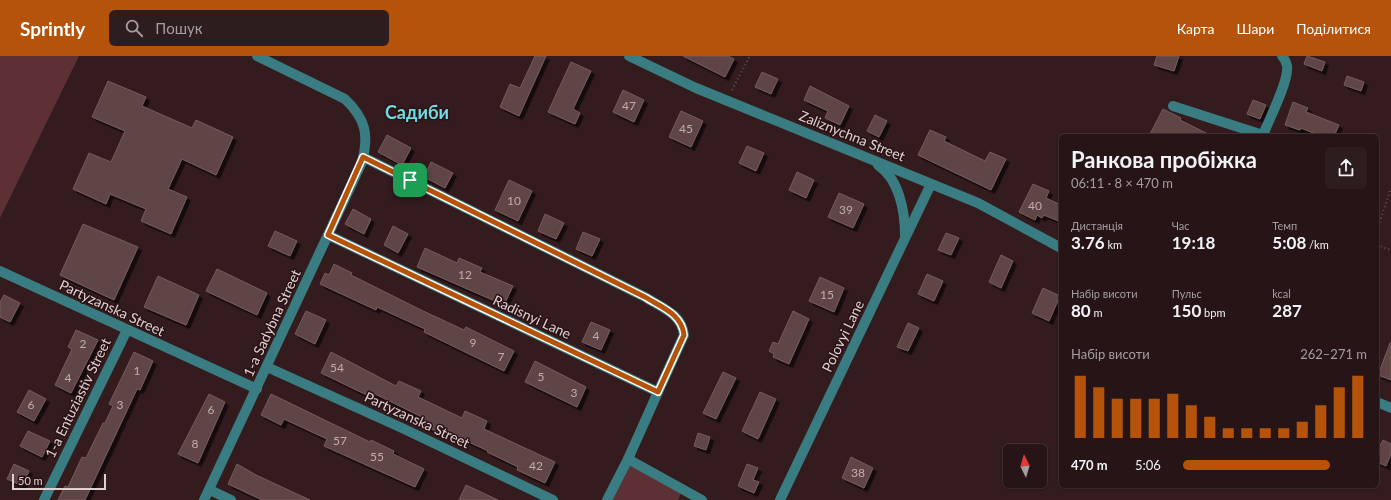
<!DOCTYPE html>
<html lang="uk">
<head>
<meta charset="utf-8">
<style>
  :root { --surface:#261416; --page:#2e1d1f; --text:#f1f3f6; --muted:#a49ea1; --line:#423335; --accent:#b45309 }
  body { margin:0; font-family:Lato,sans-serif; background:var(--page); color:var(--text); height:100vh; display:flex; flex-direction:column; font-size:15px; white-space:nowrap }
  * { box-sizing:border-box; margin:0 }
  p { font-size:13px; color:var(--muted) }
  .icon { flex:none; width:22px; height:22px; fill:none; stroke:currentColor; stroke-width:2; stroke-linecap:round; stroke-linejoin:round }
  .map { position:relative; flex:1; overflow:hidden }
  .side { position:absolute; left:1059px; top:78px; width:320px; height:354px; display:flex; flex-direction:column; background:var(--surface); border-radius:6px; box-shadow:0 1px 3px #0004,0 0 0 1px var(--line) }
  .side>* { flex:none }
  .needle { width:26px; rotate:355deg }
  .controls { position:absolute; left:1003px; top:388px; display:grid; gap:8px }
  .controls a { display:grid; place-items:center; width:44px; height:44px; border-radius:6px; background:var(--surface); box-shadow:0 1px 3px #0004,0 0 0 1px var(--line); font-size:20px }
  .scale { position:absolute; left:12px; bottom:10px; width:94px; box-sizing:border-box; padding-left:4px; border:2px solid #e1d0d1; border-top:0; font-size:11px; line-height:14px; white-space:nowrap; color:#e1d0d1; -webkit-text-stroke:3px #291215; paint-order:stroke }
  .pin { position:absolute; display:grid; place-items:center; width:34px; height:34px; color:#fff; margin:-17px; border-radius:8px; box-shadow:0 2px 6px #0006 }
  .round { display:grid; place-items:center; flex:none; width:42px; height:42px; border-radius:6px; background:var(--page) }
  .head { display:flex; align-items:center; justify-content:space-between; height:68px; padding:0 12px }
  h1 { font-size:22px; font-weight:700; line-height:30px }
  .metrics { display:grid; grid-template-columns:repeat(3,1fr); gap:6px; height:68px; padding:4px 12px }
  .metrics div { display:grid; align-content:center }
  .metrics b { font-size:17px; font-weight:700 }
  .metrics small { font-size:11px; font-weight:400 }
  .metrics p { font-size:11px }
  .chart { height:112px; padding:8px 12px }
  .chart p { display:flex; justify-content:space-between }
  .chart svg { width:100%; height:72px; margin-top:4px; stroke:var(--accent); stroke-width:6 }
  ul { padding:0 12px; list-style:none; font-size:13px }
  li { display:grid; grid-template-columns:64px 48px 1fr; align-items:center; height:30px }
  li i { height:10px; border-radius:5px; background:var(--accent) }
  header { display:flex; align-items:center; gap:24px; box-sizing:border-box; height:56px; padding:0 20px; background:var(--accent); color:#fff }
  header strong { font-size:19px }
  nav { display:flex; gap:22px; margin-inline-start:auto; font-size:14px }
  .search { width:280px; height:36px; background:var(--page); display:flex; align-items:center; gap:10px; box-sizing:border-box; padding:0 14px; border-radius:6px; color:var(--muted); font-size:15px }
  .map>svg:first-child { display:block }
  .green { fill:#5c3035 }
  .building { fill:#614547; stroke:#775a5c; filter:url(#shadow) }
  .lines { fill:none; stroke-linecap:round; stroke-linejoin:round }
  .path { stroke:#695356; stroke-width:2; stroke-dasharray:1 3; stroke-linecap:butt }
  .minor { stroke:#397c81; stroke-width:10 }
  .route-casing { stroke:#fff; stroke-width:8 }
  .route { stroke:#b45309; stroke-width:5 }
  .labels { text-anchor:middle; stroke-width:3; stroke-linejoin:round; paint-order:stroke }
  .number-label { font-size:12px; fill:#c1adae }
  .street-label { font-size:14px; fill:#e1d0d1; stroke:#291215 }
  .district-label { font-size:18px; font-weight:bold; fill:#6fdbe3; stroke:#291215 }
</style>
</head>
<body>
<header>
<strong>Sprintly</strong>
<div class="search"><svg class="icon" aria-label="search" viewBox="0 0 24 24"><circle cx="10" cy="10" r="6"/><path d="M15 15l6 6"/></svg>Пошук</div>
<nav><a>Карта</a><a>Шари</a><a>Поділитися</a></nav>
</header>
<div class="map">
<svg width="1391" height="444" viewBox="0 0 1391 444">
  <defs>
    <filter id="shadow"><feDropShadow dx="3.5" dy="3.5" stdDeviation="0" flood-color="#0009"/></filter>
  </defs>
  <rect width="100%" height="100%" fill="#331b1e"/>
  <g class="green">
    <path d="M0,0H79L0,162Z"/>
    <path d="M628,403L682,435L678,444H607Z"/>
  </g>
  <g class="building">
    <path d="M535,0H546L519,60L500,51L510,28L520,32Z"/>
    <path d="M683,0H728L734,3L725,21Z"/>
    <path d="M1157,0H1179L1174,15L1154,9Z"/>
    <path d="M1307,0L1325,6L1322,15L1304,8Z"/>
    <path d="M571,6L591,15L573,53L580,57L575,68L548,56Z"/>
    <path d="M762,16L778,23L771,38L755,31Z"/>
    <path d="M1347,20L1364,26L1361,35L1344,29Z"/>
    <path d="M108,25L146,41L142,50L192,72L196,64L233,81L216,119L182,103L168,133L187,141L171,178L141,165L146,153L110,138L106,148L73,133L89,97L111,106L125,75L92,61Z"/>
    <path d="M810,30L849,50L840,69L825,62L828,55L804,44Z"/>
    <path d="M623,34L644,44L634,66L613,56Z"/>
    <path d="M1253,44L1266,49L1260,63L1247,58Z"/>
    <path d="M1293,46L1308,52L1306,56L1339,69L1334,80H1321L1301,72L1300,74L1285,69Z"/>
    <path d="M1163,53L1181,62L1180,64L1212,80H1149Z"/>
    <path d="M681,55L703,65L691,91L669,81Z"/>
    <path d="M875,59L887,65L879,81L867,75Z"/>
    <path d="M930,74L946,81L944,85L985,105L990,96L1006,103L991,134L918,99Z"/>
    <path d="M387,79L411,92L402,109L378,96Z"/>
    <path d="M747,90L764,97L756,115L739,107Z"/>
    <path d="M431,106L453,117L445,132L424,121Z"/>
    <path d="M797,116L814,124L806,142L789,134Z"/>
    <path d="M509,124L532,135L518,165L495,154Z"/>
    <path d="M1033,128L1049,135L1046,142L1061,149V166L1044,159L1042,162L1037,159L1035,164L1019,156Z"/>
    <path d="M839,137L864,148L853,172L828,161Z"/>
    <path d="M353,153L371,163L364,178L345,168Z"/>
    <path d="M545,158L564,167L556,183L538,175Z"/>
    <path d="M83,168L138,191L114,244L60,219Z"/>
    <path d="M393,170L408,178L398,197L384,189Z"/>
    <path d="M275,175L297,185L290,200L268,190Z"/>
    <path d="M583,176L600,183L592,200L576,193Z"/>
    <path d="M946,177L959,182L951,199L938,194Z"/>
    <path d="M425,192L457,207L459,202L482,212L480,216L513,230L504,249L417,211Z"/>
    <path d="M1001,199L1013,205L1001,232L989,226Z"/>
    <path d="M334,208L352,217L351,219L419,253L464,274L466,271L514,295L504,315L424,276L425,273L377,251L376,254L320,228L325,217L329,219Z"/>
    <path d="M217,213L267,237L257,259L206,235Z"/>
    <path d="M927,218L943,225L934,245L918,238Z"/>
    <path d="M158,220L199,239L186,269L144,251Z"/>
    <path d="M820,221L844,232L834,256L809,245Z"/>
    <path d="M1043,232L1060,240L1049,265L1032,257Z"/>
    <path d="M4,239L20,247L10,266L0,261V246Z"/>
    <path d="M306,255L326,264L315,288L295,278Z"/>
    <path d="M793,255L809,263L789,308L773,301L774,298L769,295L773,286L778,288Z"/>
    <path d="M591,266L610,274L601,294L582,286Z"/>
    <path d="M908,267L919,272L908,295L897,291Z"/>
    <path d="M76,274L98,284L71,337L55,329L72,293L68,291Z"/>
    <path d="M1390,287H1391V324L1378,319Z"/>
    <path d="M134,296L153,305L140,334L137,333L85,444H58L65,430L68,431L82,401L86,402L103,367H105L113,350L109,348Z"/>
    <path d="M331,296L396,330L399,325L421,335L418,341L462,362L465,355L487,365L484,373L555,406L545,427L517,414L518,411L487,396L488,395L439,372L438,376L419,368L422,361L375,338L373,342L321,317Z"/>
    <path d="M535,305L586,331L577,351L525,326Z"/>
    <path d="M723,316L736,322L716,363L703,357Z"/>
    <path d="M29,334L46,343L34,365L17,356Z"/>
    <path d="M760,336L776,343L758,383L742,375Z"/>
    <path d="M209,338L225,346L198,407L178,398Z"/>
    <path d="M271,338L370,386L371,384L394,395L393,398L424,413L415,431L324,390L327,383L284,363L281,369L261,359Z"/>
    <path d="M28,375L50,385L42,401L20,390Z"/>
    <path d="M698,377L710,381L706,394L694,390Z"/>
    <path d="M1383,384L1391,388V398L1386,410L1377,406V396Z"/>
    <path d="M851,401L873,412L864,432L842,422Z"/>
    <path d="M14,408L29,415L22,430L7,423Z"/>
    <path d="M237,408L256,419L310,444H262L228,428Z"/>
    <path d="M747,408L758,412L753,424L759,426L754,437L738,430Z"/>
    <path d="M466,429L498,444H459Z"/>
  </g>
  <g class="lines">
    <g class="path">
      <path d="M732,34L750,0"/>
      <path d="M1377,174L1391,132"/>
      <path d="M1377,189L1391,194"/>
    </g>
    <g class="minor">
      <path d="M629,0L696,32L978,147L1061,192"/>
      <path d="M1173,50L1266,80"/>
      <path d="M1263,79C1269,64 1287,28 1287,14C1288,10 1285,3 1282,0"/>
      <path d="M363,101L645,241C661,251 682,258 684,279L658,336"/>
      <path d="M878,109C899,123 905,155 905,179"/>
      <path d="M328,179L658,336L628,403L607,444"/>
      <path d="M0,215L257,333"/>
      <path d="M267,311L402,372L553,444"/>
      <path d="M1377,346L1391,352"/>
      <path d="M628,403L702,444"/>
      <path d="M210,434L231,444"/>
      <path d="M44,444L127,274"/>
      <path d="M204,444L362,106C369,79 366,63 345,43L257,0"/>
      <path d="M780,444L931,128"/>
    </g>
  </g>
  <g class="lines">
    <defs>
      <path id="route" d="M363,101L645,241C661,251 682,258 684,279L658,336L328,179Z"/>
    </defs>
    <use href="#route" class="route-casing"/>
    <use href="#route" class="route"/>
  </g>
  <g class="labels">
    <g class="number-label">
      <text x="629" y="54">47</text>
      <text x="686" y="77">45</text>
      <text x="514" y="149">10</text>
      <text x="1035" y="154">40</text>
      <text x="846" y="158">39</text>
      <text x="465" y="223">12</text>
      <text x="827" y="243">15</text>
      <text x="596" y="284">4</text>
      <text x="473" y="291">9</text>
      <text x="83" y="292">2</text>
      <text x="501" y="305">7</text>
      <text x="337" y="316">54</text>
      <text x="137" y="319">1</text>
      <text x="541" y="325">5</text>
      <text x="68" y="326">4</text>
      <text x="574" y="341">3</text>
      <text x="31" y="353">6</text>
      <text x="120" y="353">3</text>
      <text x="211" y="358">6</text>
      <text x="340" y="389">57</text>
      <text x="195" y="392">8</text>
      <text x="377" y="405">55</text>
      <text x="536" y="414">42</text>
      <text x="858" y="421">38</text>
    </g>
    <g class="street-label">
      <text transform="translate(852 80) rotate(22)" y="5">Zaliznychna Street</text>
      <text transform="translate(112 252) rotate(25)" y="5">Partyzanska Street</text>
      <text transform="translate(532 261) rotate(25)" y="5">Radisnyi Lane</text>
      <text transform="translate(272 267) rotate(-65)" y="5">1-a Sadybna Street</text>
      <text transform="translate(843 280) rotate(-64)" y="5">Polovyi Lane</text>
      <text transform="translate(78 342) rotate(-64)" y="5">1-a Entuziastiv Street</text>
      <text transform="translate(417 364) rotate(25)" y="5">Partyzanska Street</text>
    </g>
    <g class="district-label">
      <text x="417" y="63">Садиби</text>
    </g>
  </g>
</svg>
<div class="controls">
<a><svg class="needle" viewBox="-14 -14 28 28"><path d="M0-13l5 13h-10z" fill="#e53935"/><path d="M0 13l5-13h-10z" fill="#a49ea1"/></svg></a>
</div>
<div class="scale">50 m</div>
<div class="pin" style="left:410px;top:124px;background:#1e9e55"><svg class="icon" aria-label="arrive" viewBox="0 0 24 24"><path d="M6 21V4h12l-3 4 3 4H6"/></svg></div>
<section class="side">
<div class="head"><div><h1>Ранкова пробіжка</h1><p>06:11 · 8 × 470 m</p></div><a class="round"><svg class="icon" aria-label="share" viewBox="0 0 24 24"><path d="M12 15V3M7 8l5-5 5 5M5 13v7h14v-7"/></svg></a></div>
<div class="metrics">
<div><p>Дистанція</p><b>3.76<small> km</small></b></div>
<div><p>Час</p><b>19:18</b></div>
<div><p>Темп</p><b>5:08<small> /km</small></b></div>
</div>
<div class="metrics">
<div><p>Набір висоти</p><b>80<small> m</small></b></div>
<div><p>Пульс</p><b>150<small> bpm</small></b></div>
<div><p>kcal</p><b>287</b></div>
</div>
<div class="chart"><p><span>Набір висоти</span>262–271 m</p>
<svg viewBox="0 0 160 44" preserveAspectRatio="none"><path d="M5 44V6M15 44V13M25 44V20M35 44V20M45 44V20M55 44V17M65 44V24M75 44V31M85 44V38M95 44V38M105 44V38M115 44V38M125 44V34M135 44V24M145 44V13M155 44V6"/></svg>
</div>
<ul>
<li><b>470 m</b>5:06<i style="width:80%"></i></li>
</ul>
</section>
</div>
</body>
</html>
